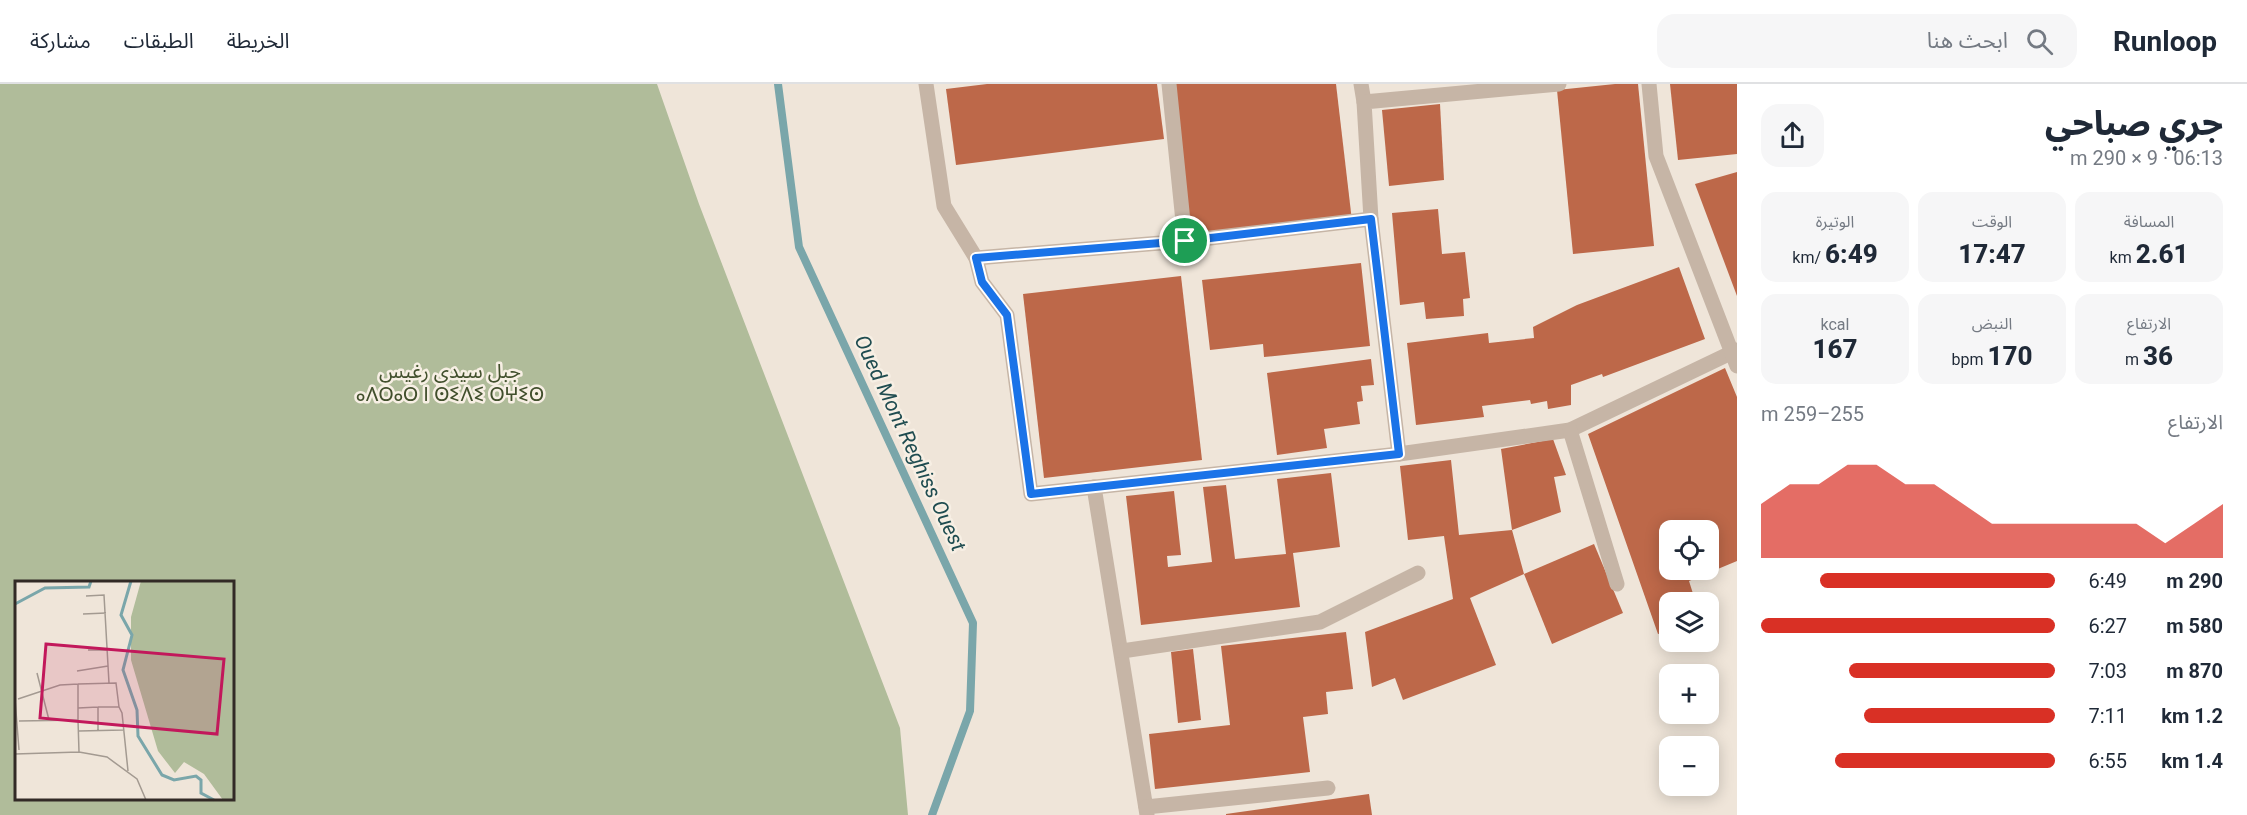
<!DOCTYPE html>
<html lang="ar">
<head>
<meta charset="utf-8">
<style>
  :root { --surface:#fff; --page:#f6f6f7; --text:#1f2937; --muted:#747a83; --line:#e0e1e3; --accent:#d93025 }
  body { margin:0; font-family:Roboto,"Noto Sans Arabic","Noto Sans Tifinagh",sans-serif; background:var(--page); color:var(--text); direction:rtl; height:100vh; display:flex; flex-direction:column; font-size:22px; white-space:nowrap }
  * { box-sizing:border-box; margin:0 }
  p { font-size:20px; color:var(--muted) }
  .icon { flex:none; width:33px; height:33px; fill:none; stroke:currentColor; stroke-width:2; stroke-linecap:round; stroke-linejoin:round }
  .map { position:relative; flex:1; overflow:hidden; direction:ltr }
  .details { display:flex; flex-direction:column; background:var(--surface); width:510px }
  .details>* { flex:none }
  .tools { position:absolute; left:1659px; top:436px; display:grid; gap:12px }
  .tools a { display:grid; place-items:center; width:60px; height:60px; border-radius:12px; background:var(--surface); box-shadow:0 3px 15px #0003; font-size:30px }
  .pin { position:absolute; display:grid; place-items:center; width:51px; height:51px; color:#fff; margin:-26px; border:3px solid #fff; border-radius:50%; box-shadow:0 2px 6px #0007 }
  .round { display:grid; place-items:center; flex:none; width:63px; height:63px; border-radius:18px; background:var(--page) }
  .headline { display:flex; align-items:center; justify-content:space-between; height:102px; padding:0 24px }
  h1 { font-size:33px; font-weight:800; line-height:45px }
  .metrics { display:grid; grid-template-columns:repeat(3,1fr); gap:9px; height:102px; padding:6px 24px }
  .metrics div { display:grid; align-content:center; border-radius:15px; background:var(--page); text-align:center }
  .metrics b { font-size:26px; font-weight:800 }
  .metrics small { font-size:16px; font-weight:400 }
  .metrics p { font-size:16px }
  .chart { height:168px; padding:12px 24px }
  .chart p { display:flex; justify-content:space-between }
  .chart svg { width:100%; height:108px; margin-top:6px; fill:var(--accent); opacity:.7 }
  ul { padding:0 24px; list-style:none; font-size:20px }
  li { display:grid; grid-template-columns:96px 72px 1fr; align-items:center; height:45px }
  li i { height:15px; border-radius:8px; background:var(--accent) }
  header { display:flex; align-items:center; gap:36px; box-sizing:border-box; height:84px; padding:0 30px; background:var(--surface); border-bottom:2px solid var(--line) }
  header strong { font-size:28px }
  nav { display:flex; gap:33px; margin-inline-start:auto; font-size:21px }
  .search { width:420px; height:54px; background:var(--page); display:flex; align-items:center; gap:15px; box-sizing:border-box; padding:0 21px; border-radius:18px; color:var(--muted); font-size:22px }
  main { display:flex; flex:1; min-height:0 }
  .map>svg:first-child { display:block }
  .green { fill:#b0bc9a; fill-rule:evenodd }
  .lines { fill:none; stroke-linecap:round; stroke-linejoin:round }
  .stream { stroke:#7aa6aa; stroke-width:8 }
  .building { fill:#bd6849; fill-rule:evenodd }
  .street { stroke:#c6b5a6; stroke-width:15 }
  .route-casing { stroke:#fff; stroke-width:12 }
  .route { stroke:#1a73e8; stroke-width:8 }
  .labels { text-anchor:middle; stroke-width:5; stroke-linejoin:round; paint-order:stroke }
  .park-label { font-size:20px; fill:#414f2c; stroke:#f7efe4 }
  .water-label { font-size:21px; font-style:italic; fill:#1f4c50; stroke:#f7efe4 }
  .inset-river { fill:none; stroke:#7aa6aa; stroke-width:3 }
  .inset-road { fill:none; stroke:#a39a91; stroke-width:1.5 }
  .view { fill:#c2185b; fill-opacity:0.15; stroke:#c2185b; stroke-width:3 }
  .inset-edge { fill:none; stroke:#322a26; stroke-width:3 }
</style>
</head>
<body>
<header>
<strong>Runloop</strong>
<div class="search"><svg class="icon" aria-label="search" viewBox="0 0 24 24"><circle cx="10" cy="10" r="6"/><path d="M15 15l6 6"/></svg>ابحث هنا</div>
<nav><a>الخريطة</a><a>الطبقات</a><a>مشاركة</a></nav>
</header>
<main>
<section class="details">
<div class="headline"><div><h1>جري صباحي</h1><p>06:13 · 9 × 290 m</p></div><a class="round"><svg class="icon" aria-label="share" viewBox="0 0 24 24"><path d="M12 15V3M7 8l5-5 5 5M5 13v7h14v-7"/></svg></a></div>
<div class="metrics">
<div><p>المسافة</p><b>2.61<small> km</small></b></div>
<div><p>الوقت</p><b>17:47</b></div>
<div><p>الوتيرة</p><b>6:49<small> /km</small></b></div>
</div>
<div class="metrics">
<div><p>الارتفاع</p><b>36<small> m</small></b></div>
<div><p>النبض</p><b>170<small> bpm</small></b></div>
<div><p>kcal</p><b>167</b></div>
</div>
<div class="chart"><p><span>الارتفاع</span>255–259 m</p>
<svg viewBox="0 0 160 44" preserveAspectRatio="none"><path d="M0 44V22L10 14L20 14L30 6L40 6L50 14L60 14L70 22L80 30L90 30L100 30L110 30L120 30L130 30L140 38L150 30L160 22V44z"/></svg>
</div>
<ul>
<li><b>290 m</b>6:49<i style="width:80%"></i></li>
<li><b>580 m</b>6:27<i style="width:100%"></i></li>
<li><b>870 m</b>7:03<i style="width:70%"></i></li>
<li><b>1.2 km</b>7:11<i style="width:65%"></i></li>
<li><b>1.4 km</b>6:55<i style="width:75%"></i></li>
</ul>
</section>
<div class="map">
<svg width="1737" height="731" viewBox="0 0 1737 731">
  <rect width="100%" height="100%" fill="#efe5d9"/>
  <path class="green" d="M0,0H657L699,120L900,644L908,731H0ZM16,499H232V714H16Z"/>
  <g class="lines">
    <path class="stream" d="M778,0L799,163L973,539L970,627L932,731"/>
  </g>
  <g class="building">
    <path d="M987,0H1157L1164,55L956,81L946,5Z"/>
    <path d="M1173,0H1336L1352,137L1191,155Z"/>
    <path d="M1615,0H1638L1654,162L1573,170L1557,6Z"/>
    <path d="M1670,0H1737V70L1678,76Z"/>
    <path d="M1440,20L1444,96L1389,102L1382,26Z"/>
    <path d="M1737,88V212L1695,100Z"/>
    <path d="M1438,125L1442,170L1465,168L1470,214L1463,215L1464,232L1426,235L1424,218L1400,221L1392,129Z"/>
    <path d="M1361,179L1370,262L1264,273L1263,260L1210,266L1202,196Z"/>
    <path d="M1679,183L1705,255L1603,293L1602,290L1571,301V321L1548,325L1547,317L1531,320L1530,316L1482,322L1484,333L1416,341L1407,259L1488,249L1489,259L1534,254L1533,243L1577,221Z"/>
    <path d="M1181,192L1202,376L1044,394L1023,210Z"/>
    <path d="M1371,275L1374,301L1361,302L1363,317L1357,318L1360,340L1324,345L1327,364L1277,371L1267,289Z"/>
    <path d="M1725,284L1737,313V477L1689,497L1696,519H1670V547L1658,550L1588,350ZM1670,447H1708V486H1670Z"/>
    <path d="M1553,355L1566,391L1554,393L1561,428L1512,446L1501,365Z"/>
    <path d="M1451,376L1459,451L1512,446L1524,490L1470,514L1496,581L1403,616L1395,594L1372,603L1365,548L1453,515L1444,452L1408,456L1400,382Z"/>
    <path d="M1331,389L1340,463L1293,469L1300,523L1141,541L1126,412L1174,407L1181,471L1167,472L1168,483L1212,478L1203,403L1226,401L1235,475L1286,470L1277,395Z"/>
    <path d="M1594,460L1623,529L1552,560L1524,490Z"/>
    <path d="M1346,548L1353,605L1326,608L1328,630L1303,633L1310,688L1155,705L1149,650L1230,641L1221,562Z"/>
    <path d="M1193,565L1201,636L1178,639L1171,568Z"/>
    <path d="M1369,710L1372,731H1226V730Z"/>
  </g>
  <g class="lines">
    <g class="street">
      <path d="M926,0L944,122L976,174L1185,157"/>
      <path d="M1169,0L1185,157L1371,135"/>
      <path d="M1361,0L1364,18"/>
      <path d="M1559,0L1364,18L1371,135L1399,370L1570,346L1737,266"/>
      <path d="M1649,0L1656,72L1737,282"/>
      <path d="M976,174L982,198L1007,231L1031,410L1399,370"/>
      <path d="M1570,346L1617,500"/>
      <path d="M1094,403L1147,731"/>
      <path d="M1122,567L1320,538L1418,489"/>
      <path d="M1146,723L1328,704"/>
    </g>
  </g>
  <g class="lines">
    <defs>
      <path id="route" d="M1371,135L1399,370L1031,410L1007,231L982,198L976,174L1185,157Z"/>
    </defs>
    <use href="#route" class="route-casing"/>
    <use href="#route" class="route"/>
  </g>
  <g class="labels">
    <g class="park-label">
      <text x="450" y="294">جبل سيدي رغيس<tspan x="450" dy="23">ⴰⴷⵔⴰⵔ ⵏ ⵙⵉⴷⵉ ⵔⵖⵉⵙ</tspan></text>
    </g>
    <g class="water-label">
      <text transform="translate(910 359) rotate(65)" y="7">Oued Mont Reghiss Ouest</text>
    </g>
  </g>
  <g transform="translate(15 497)">
    <rect width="219" height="219" fill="#efe5d9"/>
    <path d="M126,0H219V219H208L189,193L169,181L160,192L143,170L116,79V36Z" fill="#b0bc9a"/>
    <path class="inset-river" d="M116,0L106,34L117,54L108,89L122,129L123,155L147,194L159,199L181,195L186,199V212L199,219M0,23L30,7L74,6L76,0"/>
    <path class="inset-road" d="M71,15L89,14L94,102M68,33L91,32M73,69H92M62,90L93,85M22,92L34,139M63,103L101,102L104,126M0,118L4,169M3,118L45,104L63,103V139L4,140M83,126H104L107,132L113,190M63,127L83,126V149M63,139L64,171M64,150L108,149M0,173L64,171L92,176L122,198L131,219"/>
    <path class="view" d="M31,63L209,78L202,153L25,137Z"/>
    <rect width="219" height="219" class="inset-edge"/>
  </g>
</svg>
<div class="tools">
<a><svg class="icon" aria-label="locate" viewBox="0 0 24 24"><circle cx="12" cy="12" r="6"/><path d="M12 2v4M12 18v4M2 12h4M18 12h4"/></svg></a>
<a><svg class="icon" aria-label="layers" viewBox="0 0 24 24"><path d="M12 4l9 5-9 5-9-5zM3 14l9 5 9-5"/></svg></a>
<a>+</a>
<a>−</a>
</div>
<div class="pin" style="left:1185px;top:157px;background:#1e9e55"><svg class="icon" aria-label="arrive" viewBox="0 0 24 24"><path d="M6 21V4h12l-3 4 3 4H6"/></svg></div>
</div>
</main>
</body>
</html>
